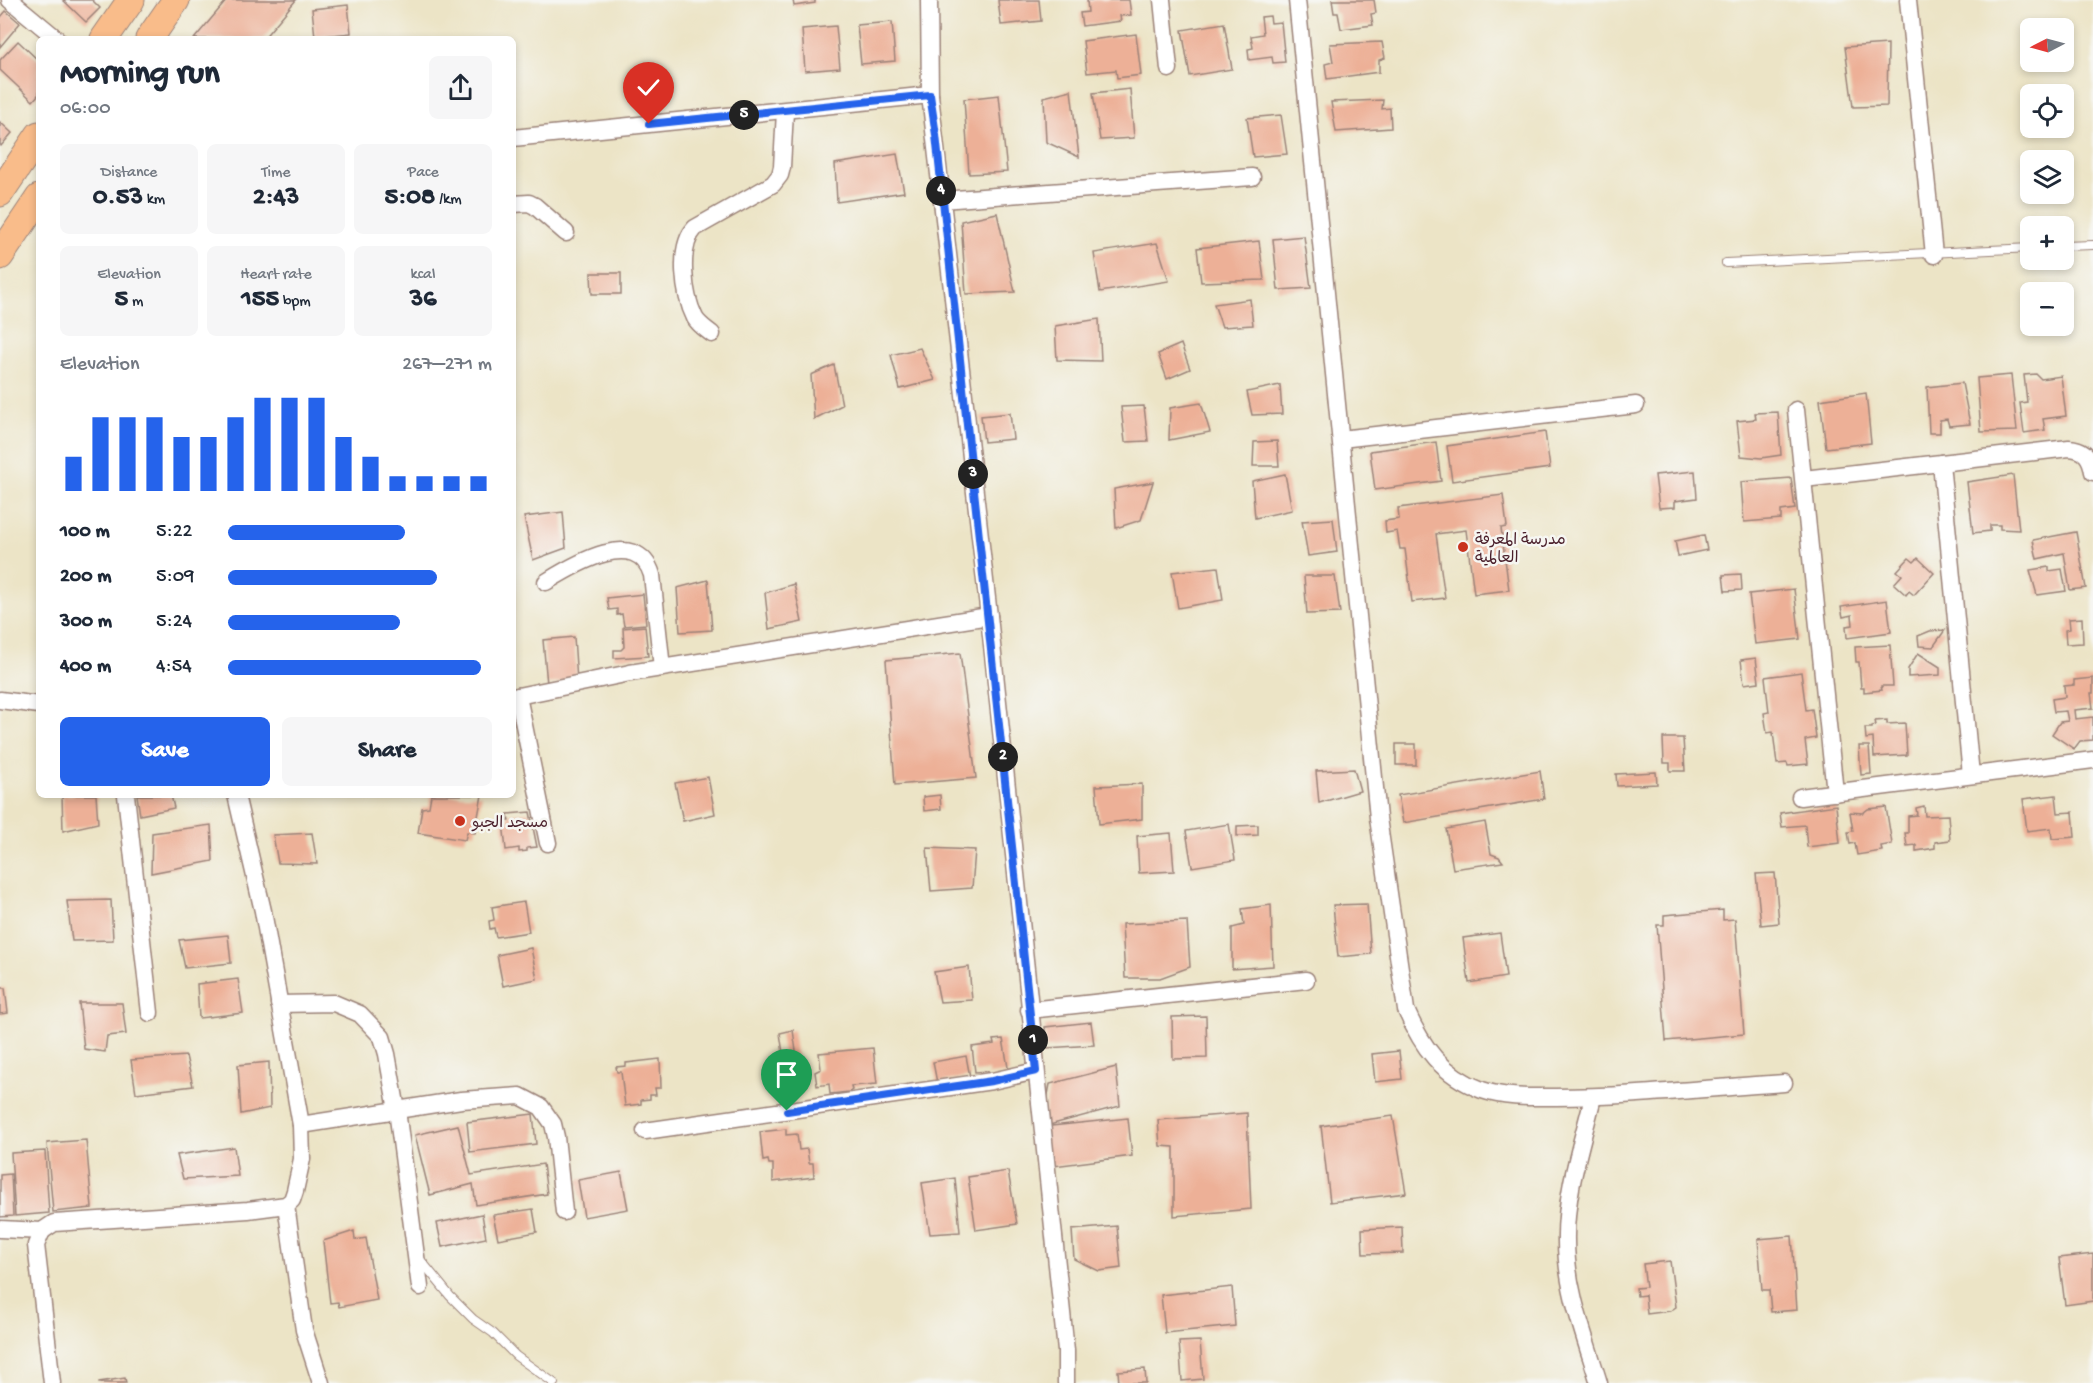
<!DOCTYPE html>
<html lang="en">
<head>
<meta charset="utf-8">
<style>
  :root { --surface:#fff; --page:#f6f6f7; --text:#1f2937; --muted:#747a83; --accent:#2563eb }
  body { margin:0; font-family:"Gochi Hand","Playpen Sans Arabic",sans-serif; background:var(--page); color:var(--text); height:100vh; display:flex; flex-direction:column; font-size:22px; white-space:nowrap }
  * { box-sizing:border-box; margin:0 }
  p { font-size:20px; color:var(--muted) }
  .icon { flex:none; width:33px; height:33px; fill:none; stroke:currentColor; stroke-width:2; stroke-linecap:round; stroke-linejoin:round }
  .map { position:relative; flex:1; overflow:hidden }
  .details { position:absolute; left:36px; top:36px; width:480px; height:762px; display:flex; flex-direction:column; background:var(--surface); border-radius:9px; box-shadow:0 3px 9px #0003 }
  .details>* { flex:none }
  .needle { width:39px; rotate:264deg }
  .fabs { position:absolute; left:2020px; top:18px; display:grid; gap:12px }
  .fabs a { display:grid; place-items:center; width:54px; height:54px; border-radius:9px; background:var(--surface); box-shadow:0 3px 9px #0003; font-size:30px }
  .pin { position:absolute; display:grid; place-items:center; width:51px; height:51px; color:#fff; margin:-62px -26px; border-radius:50% 50% 50% 0; rotate:-45deg; box-shadow:0 0 6px #0007 }
  .pin .icon { rotate:45deg }
  .km { position:absolute; width:30px; height:30px; margin:-15px; border-radius:50%; background:#222; color:#fff; font-size:16px; line-height:30px; text-align:center }
  .round { display:grid; place-items:center; flex:none; width:63px; height:63px; border-radius:9px; background:var(--page) }
  .head { display:flex; align-items:center; justify-content:space-between; height:102px; padding:0 24px }
  h1 { font-size:33px; font-weight:800; line-height:45px }
  .metrics { display:grid; grid-template-columns:repeat(3,1fr); gap:9px; height:102px; padding:6px 24px }
  .metrics div { display:grid; align-content:center; border-radius:9px; background:var(--page); text-align:center }
  .metrics b { font-size:26px; font-weight:800 }
  .metrics small { font-size:16px; font-weight:400 }
  .metrics p { font-size:16px }
  .chart { height:168px; padding:12px 24px }
  .chart p { display:flex; justify-content:space-between }
  .chart svg { width:100%; height:108px; margin-top:6px; stroke:var(--accent); stroke-width:6 }
  .primary-button { display:flex; gap:12px; margin-top:auto; padding:12px 24px }
  .primary-button a { flex:1; height:69px; border-radius:9px; background:var(--accent); color:#fff; font-size:24px; font-weight:800; line-height:69px; text-align:center }
  .primary-button a+a { background:var(--page); color:var(--text) }
  ul { padding:0 24px; list-style:none; font-size:20px }
  li { display:grid; grid-template-columns:96px 72px 1fr; align-items:center; height:45px }
  li i { height:15px; border-radius:8px; background:var(--accent) }
  .map>svg:first-child { display:block }
  .building { fill:#edb097 }
  .lines { fill:none; stroke-linecap:round; stroke-linejoin:round }
  .service-casing { stroke:#9b8278; stroke-width:10 }
  .minor-casing { stroke:#9b8278; stroke-width:19 }
  .primary-casing { stroke:#9b8278; stroke-width:29 }
  .service { stroke:#fff; stroke-width:8 }
  .minor { stroke:#fff; stroke-width:16 }
  .primary { stroke:#f9bc8a; stroke-width:27 }
  .route-casing { stroke:#fff; stroke-width:12 }
  .route { stroke:#2563eb; stroke-width:8 }
  .poi-dot { fill:#c8321e; stroke:#f6f6f2; stroke-width:2 }
  .labels { text-anchor:middle; stroke-width:5; stroke-linejoin:round; paint-order:stroke }
  .poi-label { font-size:16px; fill:#4a1f2b; stroke:#f6f6f2; text-anchor:start }
</style>
</head>
<body>
<div class="map">
<svg width="2093" height="1383" viewBox="0 0 2093 1383">
  <rect width="100%" height="100%" fill="#f6f6f2"/>
  <filter id="ink" filterUnits="userSpaceOnUse"><feTurbulence type="fractalNoise" baseFrequency=".0167" numOctaves="2"/><feDisplacementMap in="SourceGraphic" scale="12" xChannelSelector="R" yChannelSelector="G"/><feConvolveMatrix kernelMatrix="1 2 1 2 8 2 1 2 1" color-interpolation-filters="sRGB"/></filter>
  <filter id="wash" filterUnits="userSpaceOnUse"><feTurbulence type="fractalNoise" baseFrequency=".008" numOctaves="4" result="noise"/><feDisplacementMap in="SourceGraphic" scale="24" xChannelSelector="R" yChannelSelector="G"/><feGaussianBlur stdDeviation="1.35" result="paint"/><feColorMatrix in="noise" values="0 0 0 0 0 0 0 0 0 0 0 0 0 0 0 0 0 1.4 0 .05"/><feComposite in="paint" operator="in"/></filter>
  <g filter="url(#wash)">
    <rect width="100%" height="100%" fill="#ece4c6"/>
    <g id="blocks">
      <g class="building">
        <path d="M63,0H92L100,8L86,22Z"/>
        <path d="M227,0H296L263,39H194Z"/>
        <path d="M793,0H815V3L794,6Z"/>
        <path d="M998,0H1039L1041,21L1001,25Z"/>
        <path d="M1087,0H1129L1131,15L1120,16L1121,21L1082,26L1080,13L1088,12Z"/>
        <path d="M1332,0H1374L1376,13L1371,14L1373,25L1341,29L1338,13H1334Z"/>
        <path d="M348,5L351,33L315,37L312,9Z"/>
        <path d="M6,11L20,23L0,47V18Z"/>
        <path d="M1270,16L1271,23L1281,22L1285,62L1273,63L1272,57L1249,60L1248,49L1253,48L1251,36L1263,34L1261,17Z"/>
        <path d="M892,22L895,61L861,64L857,25Z"/>
        <path d="M1224,23L1232,69L1190,76L1182,30Z"/>
        <path d="M836,26L840,68L805,71L802,29Z"/>
        <path d="M1136,34L1141,75L1117,78L1116,70L1087,73L1083,41Z"/>
        <path d="M18,41L39,61V94L33,101L0,70V60Z"/>
        <path d="M1382,42L1385,58L1379,60V72L1327,79L1325,64L1333,62L1330,44Z"/>
        <path d="M1888,44L1887,106L1853,107L1845,47Z"/>
        <path d="M1130,89L1134,138L1100,140L1093,93Z"/>
        <path d="M1071,90L1079,157L1046,142L1044,97Z"/>
        <path d="M999,95L1007,172L969,174L964,99Z"/>
        <path d="M1383,100L1382,109L1390,108L1391,128L1336,132L1331,102Z"/>
        <path d="M1281,115L1287,154L1253,157L1247,118Z"/>
        <path d="M0,122L12,133L1,146L0,144Z"/>
        <path d="M897,154L904,192L837,202L835,164Z"/>
        <path d="M997,213L1015,292L966,294L961,221Z"/>
        <path d="M1304,236L1311,288L1278,290L1273,239Z"/>
        <path d="M1259,241L1264,280L1201,282L1197,248Z"/>
        <path d="M1157,243L1169,281L1100,292L1094,253Z"/>
        <path d="M591,273H621V294H592Z"/>
        <path d="M1250,299L1253,325L1222,327L1214,304Z"/>
        <path d="M1099,319L1101,361L1057,360L1055,326Z"/>
        <path d="M1181,344L1190,369L1167,379L1158,354Z"/>
        <path d="M920,348L935,380L900,389L891,355Z"/>
        <path d="M834,365L842,405L814,419L811,375Z"/>
        <path d="M2036,374L2041,379L2061,376L2066,416L2043,419L2045,430L2024,433L2020,403L2027,402L2024,375Z"/>
        <path d="M2011,375L2017,431L1981,432L1977,378Z"/>
        <path d="M1962,383L1970,424L1949,426L1947,419L1940,420V433H1929L1927,387Z"/>
        <path d="M1280,385L1282,414L1252,415L1247,392Z"/>
        <path d="M1866,393L1871,443L1826,448L1820,400Z"/>
        <path d="M1201,403L1210,432L1169,440L1170,408Z"/>
        <path d="M1144,406L1148,441L1125,442L1121,407Z"/>
        <path d="M1778,412L1781,455L1761,458L1741,456L1737,421L1756,419L1755,413Z"/>
        <path d="M1010,413L1013,439L984,442L981,416Z"/>
        <path d="M1545,432L1550,468L1452,481L1447,446Z"/>
        <path d="M1277,441L1279,466H1253L1254,442Z"/>
        <path d="M1436,442L1441,481L1375,490L1370,451Z"/>
        <path d="M1695,471L1697,498L1675,501V507L1659,508L1655,475Z"/>
        <path d="M1285,474L1292,510L1255,518L1252,481Z"/>
        <path d="M2013,475L2019,530L2000,529V525H1990V531L1973,533L1967,482Z"/>
        <path d="M1791,478L1795,509L1781,511V519L1744,522L1741,482Z"/>
        <path d="M1153,482L1141,520L1116,528L1114,489Z"/>
        <path d="M1503,495L1507,527L1501,528L1509,590L1474,594L1466,530L1436,534L1445,598L1412,602L1405,549H1400L1397,531L1386,533L1385,521L1399,519L1398,508Z"/>
        <path d="M563,512L566,548L533,560L524,517Z"/>
        <path d="M1333,519L1337,552L1308,556L1302,521Z"/>
        <path d="M2076,532L2086,588L2070,590L2064,553L2037,559L2033,540Z"/>
        <path d="M1704,535L1707,550L1678,556L1675,541Z"/>
        <path d="M1909,558L1914,562L1918,558L1934,573L1914,595L1909,591L1906,595L1894,584L1902,575L1897,571Z"/>
        <path d="M1218,567L1223,600L1178,608L1172,572Z"/>
        <path d="M2049,567V571L2062,569L2066,591L2037,595L2030,570Z"/>
        <path d="M1741,574L1742,590L1725,591L1723,575Z"/>
        <path d="M1304,576H1335L1340,613L1307,614Z"/>
        <path d="M708,580L712,630L680,632L677,588Z"/>
        <path d="M794,584L802,622L769,629L765,593Z"/>
        <path d="M1794,589L1800,639L1755,644L1749,594Z"/>
        <path d="M643,594L646,624L624,626L622,614L617,615V609L609,610L607,598Z"/>
        <path d="M1887,600L1891,632L1847,638L1846,626L1853,625L1852,615L1843,617L1841,607Z"/>
        <path d="M2082,618L2083,643L2066,644L2065,630L2070,629L2069,619Z"/>
        <path d="M645,626L648,656L614,658V650H621L624,647L623,628Z"/>
        <path d="M1945,630L1933,647L1919,646L1918,636L1930,631Z"/>
        <path d="M574,637L577,681L547,684L543,640Z"/>
        <path d="M1890,645L1893,686H1881L1882,690L1864,692V688H1861L1859,662H1856L1855,647Z"/>
        <path d="M960,653L976,778L895,785L886,660Z"/>
        <path d="M1918,653L1940,667V675L1908,677V669Z"/>
        <path d="M1756,658L1759,682L1744,684L1741,660Z"/>
        <path d="M1801,672L1806,710L1812,709L1816,738L1805,740L1808,764L1788,766L1787,763L1777,764L1773,732L1767,733L1764,713L1769,712L1765,677Z"/>
        <path d="M2093,678V693H2091L2093,708L2074,710L2075,719L2093,717V740L2080,741L2074,749L2052,734L2060,722L2068,721L2066,711L2054,712L2052,699L2065,697L2064,686L2074,685V680Z"/>
        <path d="M1887,720V724L1905,723L1907,755L1874,757L1873,738L1866,739L1865,728H1872V726L1876,725L1875,721Z"/>
        <path d="M1663,738H1683L1685,771H1670V763H1664Z"/>
        <rect x="1396" y="744" width="20" height="21"/>
        <path d="M1859,746H1869L1871,774L1861,775Z"/>
        <path d="M1354,769L1360,791L1319,803L1316,771Z"/>
        <path d="M1540,771L1544,799L1403,823L1398,795Z"/>
        <path d="M1656,772L1657,784L1617,786L1616,774Z"/>
        <path d="M708,777L715,814L683,821L675,783Z"/>
        <path d="M1142,784V819L1099,824L1096,786Z"/>
        <path d="M62,795H96L98,823L63,831Z"/>
        <path d="M137,795H171L174,808L140,815Z"/>
        <path d="M431,795H482L475,833L467,832L465,840L418,833L422,808L429,807Z"/>
        <path d="M940,795L941,809L924,811L923,797Z"/>
        <path d="M2056,795L2058,813L2073,812L2075,837L2052,839L2051,828L2027,831L2023,799Z"/>
        <path d="M1836,805L1840,843L1807,847L1805,825L1782,827L1780,813Z"/>
        <path d="M1924,806L1925,816L1948,815L1950,840L1935,842V848L1916,851V845L1907,846L1905,833H1908V816L1917,815L1916,808Z"/>
        <path d="M1886,807L1892,844L1881,846L1882,851L1857,855L1855,843L1850,844L1848,832L1853,831L1850,812L1863,813L1868,809Z"/>
        <path d="M530,812L537,847L527,848V851L519,852V848L506,850L503,822L509,821L508,814Z"/>
        <path d="M1485,822L1491,854L1499,857L1503,862L1453,869L1446,829Z"/>
        <path d="M1229,824L1235,860L1192,867L1186,831Z"/>
        <path d="M211,825L213,861L151,873L152,833Z"/>
        <path d="M1258,825V835L1237,836V826Z"/>
        <path d="M312,833L317,864L278,863L273,835Z"/>
        <path d="M1171,833L1174,871L1139,873L1137,836Z"/>
        <path d="M927,848L975,850L972,888L931,891Z"/>
        <path d="M1775,873L1779,923L1761,925L1756,874Z"/>
        <path d="M111,900L113,940L72,941L67,901Z"/>
        <path d="M524,902L529,932L496,937L494,928L490,929L489,921L494,920L492,907Z"/>
        <path d="M1367,904L1371,954L1338,957L1333,905Z"/>
        <path d="M1271,905L1273,966L1232,969V928L1244,925L1242,909Z"/>
        <path d="M1723,910V920L1735,919L1744,1034L1666,1041L1657,925H1664V915Z"/>
        <path d="M1187,921L1190,967L1160,978H1125L1122,924Z"/>
        <path d="M1500,933L1506,977L1469,983L1463,938Z"/>
        <path d="M228,935L231,963L185,968L179,940Z"/>
        <path d="M531,948L537,979L503,986L497,955Z"/>
        <path d="M969,967L972,1000L940,1002L934,972Z"/>
        <path d="M238,979L243,1013L199,1018L197,984Z"/>
        <path d="M0,988H5L8,1013L0,1014Z"/>
        <path d="M79,1003H122L126,1034L107,1036L105,1052L84,1049Z"/>
        <path d="M1206,1016L1207,1058L1173,1059L1172,1017Z"/>
        <path d="M1091,1022L1094,1045L1046,1048L1045,1027Z"/>
        <path d="M793,1030L798,1065L785,1067L780,1033Z"/>
        <path d="M1003,1039L1009,1073L988,1075V1071L975,1072L972,1047L994,1044L993,1040Z"/>
        <path d="M873,1048L877,1084L851,1086L852,1090L849,1092L830,1094L829,1084L817,1086L815,1072L821,1069L819,1053Z"/>
        <path d="M1399,1051L1402,1079L1375,1082L1372,1054Z"/>
        <path d="M186,1056L193,1086L136,1093L131,1060Z"/>
        <path d="M966,1056L970,1077L937,1083L933,1062Z"/>
        <path d="M660,1059L661,1088H655L656,1095H650V1099L641,1100V1104L625,1106L621,1072H617L616,1067L626,1066V1063Z"/>
        <path d="M269,1062L270,1108L241,1114L238,1065Z"/>
        <path d="M1116,1067L1120,1106L1042,1127L1050,1084Z"/>
        <path d="M1247,1113L1251,1209L1174,1216V1147L1160,1146L1158,1120Z"/>
        <path d="M533,1114L536,1144L470,1152L467,1122Z"/>
        <path d="M1393,1116L1406,1193L1330,1202L1321,1126Z"/>
        <path d="M1128,1118L1132,1156L1046,1167L1042,1127Z"/>
        <path d="M458,1125L471,1175L543,1164L547,1194L476,1205L473,1184L430,1195L415,1135Z"/>
        <path d="M786,1129V1135L797,1134L799,1150L807,1149L809,1163H813L814,1177L773,1182V1164H769L768,1160L763,1161L760,1132Z"/>
        <path d="M86,1140L92,1208L53,1212L47,1143Z"/>
        <path d="M234,1147L238,1176L183,1179L177,1155Z"/>
        <path d="M45,1151L49,1213L15,1216L11,1153Z"/>
        <path d="M1008,1171L1017,1224L976,1230L968,1177Z"/>
        <path d="M621,1172L628,1209L584,1217L578,1180Z"/>
        <path d="M11,1174L13,1216L0,1217V1175Z"/>
        <path d="M955,1178L960,1232L930,1234L922,1183Z"/>
        <path d="M533,1209L537,1232L498,1239L493,1215Z"/>
        <path d="M482,1214L486,1238L442,1247L437,1223Z"/>
        <path d="M1117,1226L1121,1268L1099,1271L1074,1259L1072,1230Z"/>
        <path d="M1402,1227L1403,1253L1363,1254L1362,1229Z"/>
        <path d="M354,1231L355,1240L366,1238L377,1300L339,1307L338,1302L330,1303L323,1241Z"/>
        <path d="M1792,1236L1797,1310L1771,1312L1769,1290H1762L1758,1239Z"/>
        <path d="M2093,1254V1301L2065,1305L2059,1258Z"/>
        <path d="M1670,1261L1676,1307L1670,1311L1647,1314L1645,1295L1637,1296L1636,1288L1646,1287L1643,1264Z"/>
        <path d="M1232,1287L1235,1326L1165,1333L1161,1295Z"/>
        <path d="M1200,1341L1203,1379L1182,1381L1179,1342Z"/>
        <path d="M1145,1369L1146,1383H1119L1118,1371Z"/>
        <path d="M125,1378L126,1383H99V1382Z"/>
      </g>
    </g>
  </g>
  <g filter="url(#ink)">
    <use href="#blocks" fill-opacity="0" stroke="#9b8278" stroke-width="1.5"/>
    <g class="lines">
      <defs>
        <g id="service">
          <path d="M2064,246L2093,245"/>
          <path d="M1726,263L2031,248"/>
          <path d="M419,1258L450,1296L473,1319L493,1333L516,1356L554,1383"/>
        </g>
        <g id="minor">
          <path d="M10,0L57,39"/>
          <path d="M929,0L930,95L989,616L1066,1351V1383"/>
          <path d="M1162,0L1169,69"/>
          <path d="M1297,0L1378,818L1406,1010C1422,1047 1442,1075 1482,1090C1505,1098 1531,1097 1555,1097C1631,1097 1708,1088 1784,1083"/>
          <path d="M1908,0L1934,255"/>
          <path d="M513,138L930,95"/>
          <path d="M942,200L1252,177"/>
          <path d="M513,204L529,203L535,206L566,233"/>
          <path d="M712,334C706,329 699,325 695,318C684,296 677,247 695,228L773,184L780,175L782,167L785,111"/>
          <path d="M1796,410L1835,793"/>
          <path d="M1341,439L1636,405"/>
          <path d="M1941,463L1971,775"/>
          <path d="M1804,479L2069,448C2085,449 2091,457 2093,472"/>
          <path d="M546,582C572,566 637,525 652,575L662,668"/>
          <path d="M518,696L548,843"/>
          <path d="M513,697L630,673L989,616"/>
          <path d="M0,700L39,705"/>
          <path d="M126,795L150,1013"/>
          <path d="M1800,797L2093,760"/>
          <path d="M279,1004L334,1003L360,1014L382,1037L387,1054L397,1110L420,1287"/>
          <path d="M1029,1010L1306,980"/>
          <path d="M1593,1097C1582,1143 1565,1193 1566,1241C1566,1289 1585,1337 1599,1383"/>
          <path d="M301,1125L461,1100L520,1096L541,1107L553,1124L556,1137L564,1212"/>
          <path d="M645,1131L992,1081L1036,1071"/>
          <path d="M286,1205L304,1330L321,1383"/>
          <path d="M0,1229L42,1231L54,1223L248,1210L286,1205L292,1200L295,1191L302,1159L301,1125L263,911L236,795"/>
          <path d="M42,1231L36,1245L52,1383"/>
        </g>
        <g id="primary">
          <path d="M104,39L131,0"/>
          <path d="M149,39L176,0"/>
          <path d="M0,193L39,135"/>
          <path d="M0,256L39,198"/>
        </g>
      </defs>
      <use href="#service" class="service-casing"/>
      <use href="#minor" class="minor-casing"/>
      <use href="#primary" class="primary-casing"/>
      <use href="#service" class="service"/>
      <use href="#minor" class="minor"/>
      <use href="#primary" class="primary"/>
    </g>
  </g>
  <g class="lines" filter="url(#ink)">
    <defs>
      <path id="route" d="M649,124L930,95L936,135L1036,1071L992,1081L787,1111"/>
    </defs>
    <use href="#route" class="route-casing"/>
    <use href="#route" class="route"/>
  </g>
  <g class="poi-dot">
    <circle cx="1463" cy="547" r="6"/>
    <circle cx="460" cy="821" r="6"/>
  </g>
  <g class="labels">
    <g class="poi-label">
      <text x="1475" y="544">مدرسة المعرفة<tspan x="1475" dy="18">العالمية</tspan></text>
      <text x="472" y="827">مسجد الجبو</text>
    </g>
  </g>
</svg>
<div class="fabs">
<a><svg class="needle" viewBox="-14 -14 28 28"><path d="M0-13l5 13h-10z" fill="#e53935"/><path d="M0 13l5-13h-10z" fill="#747a83"/></svg></a>
<a><svg class="icon" aria-label="locate" viewBox="0 0 24 24"><circle cx="12" cy="12" r="6"/><path d="M12 2v4M12 18v4M2 12h4M18 12h4"/></svg></a>
<a><svg class="icon" aria-label="layers" viewBox="0 0 24 24"><path d="M12 4l9 5-9 5-9-5zM3 14l9 5 9-5"/></svg></a>
<a>+</a>
<a>−</a>
</div>
<div class="pin" style="left:787px;top:1111px;background:#1e9e55"><svg class="icon" aria-label="arrive" viewBox="0 0 24 24"><path d="M6 21V4h12l-3 4 3 4H6"/></svg></div>
<div class="pin" style="left:649px;top:124px;background:#d93025"><svg class="icon" aria-label="check" viewBox="0 0 24 24"><path d="M5 12l5 5 9-10"/></svg></div>
<b class="km" style="left:1033px;top:1040px">1</b>
<b class="km" style="left:1003px;top:757px">2</b>
<b class="km" style="left:973px;top:474px">3</b>
<b class="km" style="left:941px;top:191px">4</b>
<b class="km" style="left:744px;top:115px">5</b>
<section class="details">
<div class="head"><div><h1>Morning run</h1><p>06:00</p></div><a class="round"><svg class="icon" aria-label="share" viewBox="0 0 24 24"><path d="M12 15V3M7 8l5-5 5 5M5 13v7h14v-7"/></svg></a></div>
<div class="metrics">
<div><p>Distance</p><b>0.53<small> km</small></b></div>
<div><p>Time</p><b>2:43</b></div>
<div><p>Pace</p><b>5:08<small> /km</small></b></div>
</div>
<div class="metrics">
<div><p>Elevation</p><b>5<small> m</small></b></div>
<div><p>Heart rate</p><b>155<small> bpm</small></b></div>
<div><p>kcal</p><b>36</b></div>
</div>
<div class="chart"><p><span>Elevation</span>267–271 m</p>
<svg viewBox="0 0 160 44" preserveAspectRatio="none"><path d="M5 44V30M15 44V14M25 44V14M35 44V14M45 44V22M55 44V22M65 44V14M75 44V6M85 44V6M95 44V6M105 44V22M115 44V30M125 44V38M135 44V38M145 44V38M155 44V38"/></svg>
</div>
<ul>
<li><b>100 m</b>5:22<i style="width:67%"></i></li>
<li><b>200 m</b>5:09<i style="width:79%"></i></li>
<li><b>300 m</b>5:24<i style="width:65%"></i></li>
<li><b>400 m</b>4:54<i style="width:96%"></i></li>
</ul>
<div class="primary-button"><a>Save</a><a>Share</a></div>
</section>
</div>
</body>
</html>
